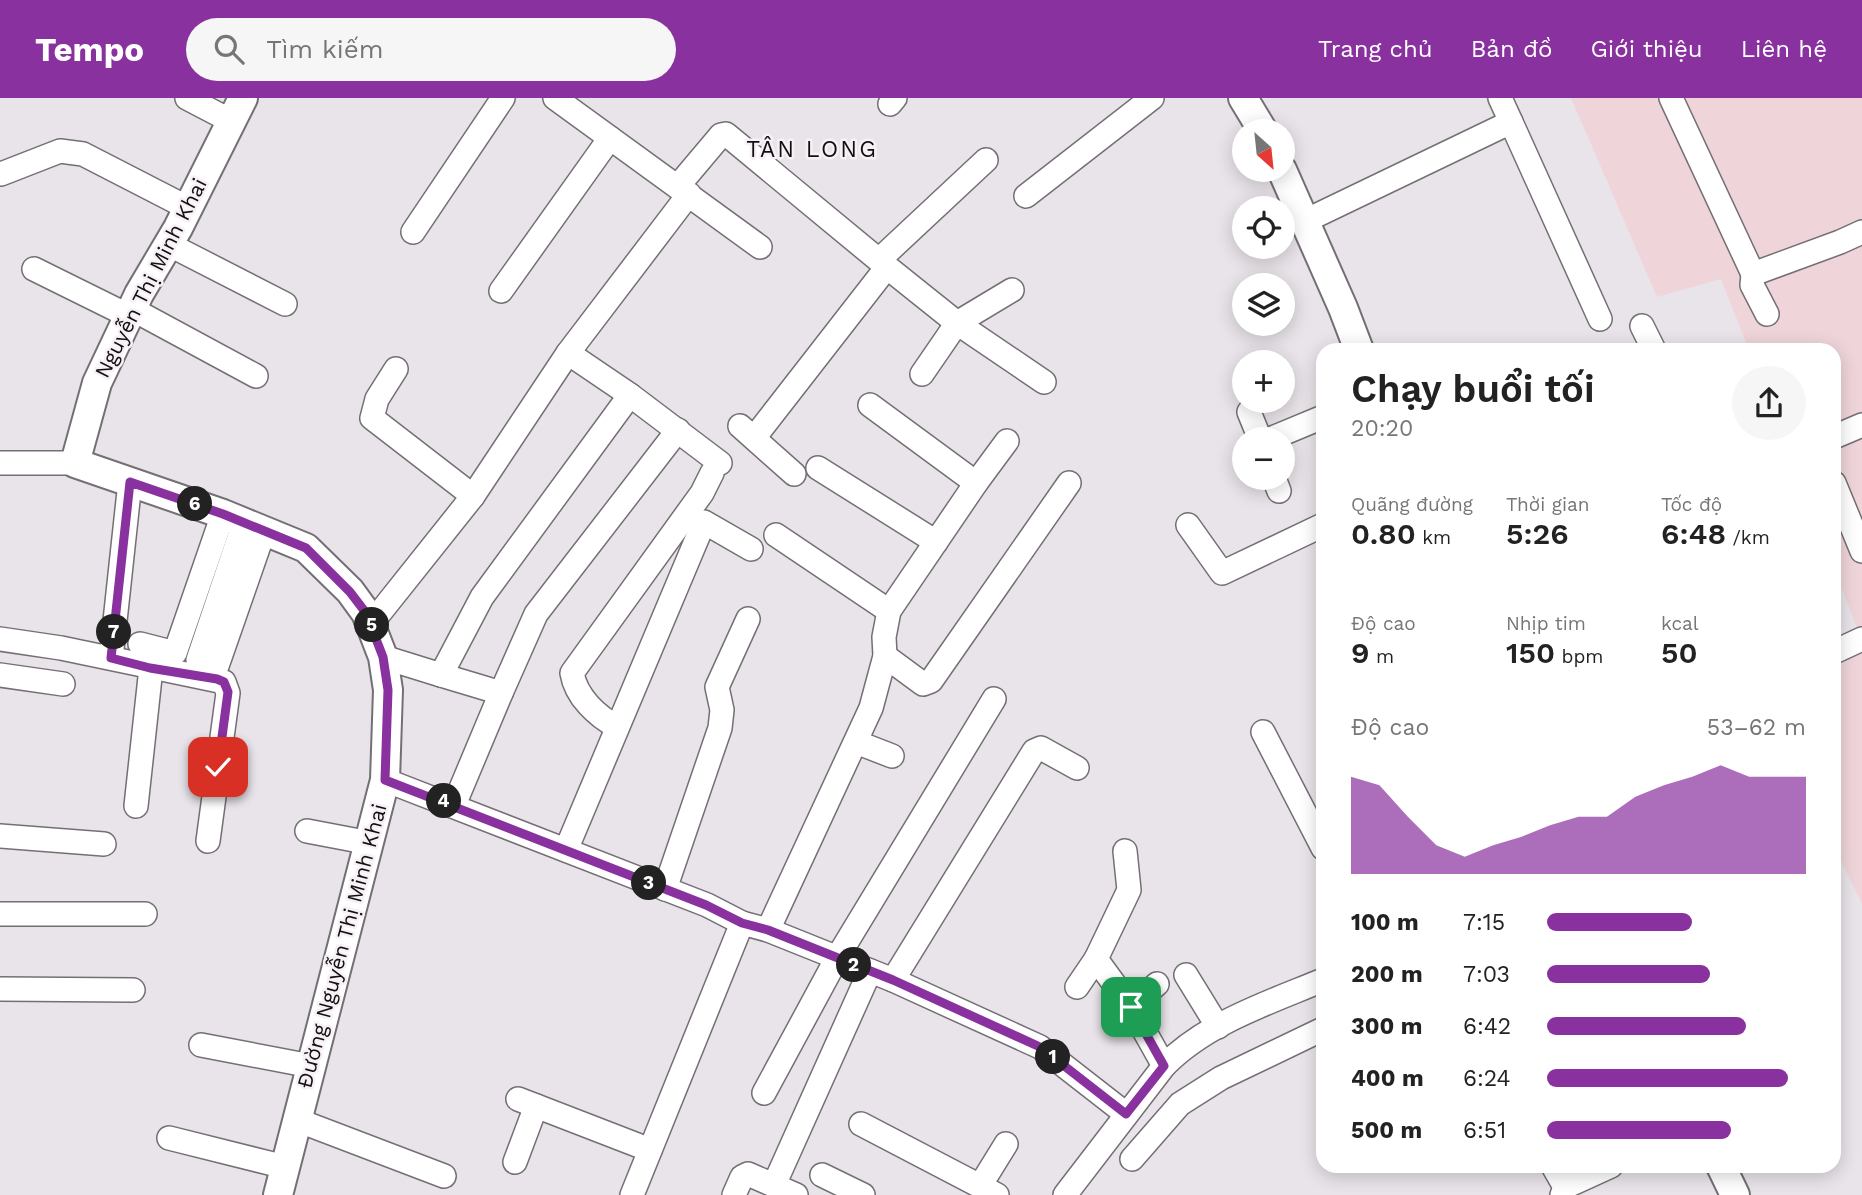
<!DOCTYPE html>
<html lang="vi">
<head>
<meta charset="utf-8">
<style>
  :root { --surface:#fff; --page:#f6f6f6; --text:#222; --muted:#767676; --accent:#89319e }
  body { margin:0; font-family:"Work Sans",sans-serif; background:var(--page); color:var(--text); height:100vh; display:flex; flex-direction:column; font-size:26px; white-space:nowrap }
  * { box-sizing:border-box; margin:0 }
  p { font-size:23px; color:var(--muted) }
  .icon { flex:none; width:38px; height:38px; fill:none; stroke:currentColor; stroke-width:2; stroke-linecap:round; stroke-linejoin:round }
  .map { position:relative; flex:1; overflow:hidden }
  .drawer { position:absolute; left:1316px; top:245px; width:525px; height:830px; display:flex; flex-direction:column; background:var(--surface); border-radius:21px; box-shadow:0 4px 18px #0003 }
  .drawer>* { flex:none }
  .needle { width:46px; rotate:153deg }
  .tools { position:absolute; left:1232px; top:21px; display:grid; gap:14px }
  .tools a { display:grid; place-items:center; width:63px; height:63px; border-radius:50%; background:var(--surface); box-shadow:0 4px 18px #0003; font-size:35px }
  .pin { position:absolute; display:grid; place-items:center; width:60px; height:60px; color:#fff; margin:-30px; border-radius:14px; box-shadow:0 4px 10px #0006 }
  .km { position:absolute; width:35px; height:35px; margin:-18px; border-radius:50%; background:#222; color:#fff; font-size:19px; line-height:35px; text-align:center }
  .round { display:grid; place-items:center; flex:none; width:74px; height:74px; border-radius:37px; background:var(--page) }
  .summary { display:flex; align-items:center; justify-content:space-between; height:119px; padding:0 35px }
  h1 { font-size:38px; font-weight:600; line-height:52px }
  .stats { display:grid; grid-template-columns:repeat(3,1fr); gap:10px; height:119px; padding:7px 35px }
  .stats div { display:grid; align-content:center }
  .stats b { font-size:30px; font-weight:600 }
  .stats small { font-size:19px; font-weight:400 }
  .stats p { font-size:19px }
  .chart { height:196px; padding:14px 35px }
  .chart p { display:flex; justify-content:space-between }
  .chart svg { width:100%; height:126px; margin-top:7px; fill:var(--accent); opacity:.7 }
  ul { padding:0 35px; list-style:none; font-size:23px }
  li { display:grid; grid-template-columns:112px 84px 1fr; align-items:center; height:52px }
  li i { height:18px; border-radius:9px; background:var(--accent) }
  header { display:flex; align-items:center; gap:42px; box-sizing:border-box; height:98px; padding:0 35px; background:var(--accent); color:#fff }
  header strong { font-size:33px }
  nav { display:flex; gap:38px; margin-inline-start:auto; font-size:24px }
  .search { width:490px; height:63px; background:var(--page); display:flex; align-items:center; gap:18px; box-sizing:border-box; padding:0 24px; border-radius:38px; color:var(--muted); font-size:26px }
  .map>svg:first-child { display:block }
  .industrial { fill:#efd5da }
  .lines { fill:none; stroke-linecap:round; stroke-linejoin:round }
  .minor-casing { stroke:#746f74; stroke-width:26 }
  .major-casing { stroke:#746f74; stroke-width:32 }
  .minor { stroke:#fff; stroke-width:23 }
  .major { stroke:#fff; stroke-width:28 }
  .route-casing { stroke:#fff; stroke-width:14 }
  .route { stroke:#89319e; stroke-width:9 }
  .labels { text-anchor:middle; stroke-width:5; stroke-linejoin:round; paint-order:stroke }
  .street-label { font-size:21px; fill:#110f11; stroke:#f7f1f6 }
  .neighbourhood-label { font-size:23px; letter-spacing:2px; fill:#110f11; stroke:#f7f1f6 }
</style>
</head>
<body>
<header>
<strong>Tempo</strong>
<div class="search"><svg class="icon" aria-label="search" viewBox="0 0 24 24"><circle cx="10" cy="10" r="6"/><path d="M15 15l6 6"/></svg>Tìm kiếm</div>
<nav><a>Trang chủ</a><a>Bản đồ</a><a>Giới thiệu</a><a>Liên hệ</a></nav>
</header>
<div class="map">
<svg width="1862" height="1097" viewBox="0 0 1862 1097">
  <rect width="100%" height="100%" fill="#e9e4e9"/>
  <path class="industrial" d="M1571,0H1862V806L1834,748V543L1857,530L1834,470V252H1749L1721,181L1657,199Z"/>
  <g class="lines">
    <defs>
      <g id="minor">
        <path d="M187,0L231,23"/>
        <path d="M555,0L760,149"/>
        <path d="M1500,0L1511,24"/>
        <path d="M1671,0L1753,176"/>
        <path d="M890,6L895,0"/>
        <path d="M1,76L60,53L83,56L188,110"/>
        <path d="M678,88L721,37L726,36L887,169L754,340"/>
        <path d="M1026,98L1152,0"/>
        <path d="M1305,123L1511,24L1600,221"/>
        <path d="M413,134L503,0"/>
        <path d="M168,146L285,206"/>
        <path d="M879,162L986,62"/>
        <path d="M887,169L957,225L1012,192"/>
        <path d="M34,171L129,218"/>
        <path d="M501,193L610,40"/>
        <path d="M132,211L256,278"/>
        <path d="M1767,216L1752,187L1753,176L1840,144L1862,134"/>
        <path d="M1642,228L1654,252"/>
        <path d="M568,255L630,297L720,365"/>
        <path d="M396,271L377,301L372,320L473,398"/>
        <path d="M922,276L957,225L1044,284"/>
        <path d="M1249,314L1260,341"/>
        <path d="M740,328L794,376"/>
        <path d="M1834,339L1862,327"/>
        <path d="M1270,341L1323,319"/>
        <path d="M0,365H75"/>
        <path d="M818,370L936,444"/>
        <path d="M1274,380L1279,393"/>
        <path d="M976,385L1007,343"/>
        <path d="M1834,385L1862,453"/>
        <path d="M244,425L198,562L217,568L264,433"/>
        <path d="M1188,427L1222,475L1323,427"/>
        <path d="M776,437L889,513"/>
        <path d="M371,526L473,398L568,255L689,96"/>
        <path d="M0,541L61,550L224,584L228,595L208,743"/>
        <path d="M140,546L175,555L223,416"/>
        <path d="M1834,554L1862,541"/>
        <path d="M885,558L923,586L931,583L1069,385"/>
        <path d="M383,559L441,577L482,499L630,297"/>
        <path d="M111,560L130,384"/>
        <path d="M0,577L63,586"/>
        <path d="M441,577L501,595L536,516L678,332"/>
        <path d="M617,629C597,618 576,599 572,575L702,395L712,375"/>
        <path d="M1263,634L1323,750"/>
        <path d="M856,644L892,658"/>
        <path d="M385,682L707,807L742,825L768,832L893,882L1040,949L1126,1016"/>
        <path d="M454,707L501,595"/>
        <path d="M136,708L151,570"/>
        <path d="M307,733L370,745"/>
        <path d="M0,738L104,746"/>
        <path d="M566,752L704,424L751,451"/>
        <path d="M1125,753L1129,792L1096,861L1131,909"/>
        <path d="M665,791L720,630L722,612L717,589L748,521"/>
        <path d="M0,816H145"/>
        <path d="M768,832L871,610L885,558L884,539L889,513L976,385L870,307"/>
        <path d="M1186,877L1218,929"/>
        <path d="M893,882L1034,653L1041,650L1077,670"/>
        <path d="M1157,886L1131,909L1164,968"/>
        <path d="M1077,889L1096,861"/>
        <path d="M0,891L133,892"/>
        <path d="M201,947L311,968"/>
        <path d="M764,995L837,860L994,601"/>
        <path d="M518,1001L650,1052"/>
        <path d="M297,1022L444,1078"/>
        <path d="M861,1026L997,1097"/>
        <path d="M169,1040L285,1069"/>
        <path d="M1132,1061L1180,1006L1221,980L1323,931"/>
        <path d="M515,1064L536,1008"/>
        <path d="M1553,1068L1565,1089"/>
        <path d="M822,1077L863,1097"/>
        <path d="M774,1087L870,873"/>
        <path d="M980,1088L1006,1046"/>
        <path d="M632,1097L742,825"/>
        <path d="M734,1097L742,1079L748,1076L796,1097"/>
        <path d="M1065,1097L1164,968C1206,925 1268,905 1323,882"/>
        <path d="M1562,1097L1565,1089L1611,1068"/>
      </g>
      <g id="major">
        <path d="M243,0L178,130L139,196L97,285L75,365L223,416L306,450L350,493L366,515L383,559L388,592L385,682L278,1097"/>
        <path d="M1243,0L1263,33"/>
        <path d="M1282,72L1343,210L1359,252"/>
        <path d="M1721,1068L1735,1097"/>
      </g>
    </defs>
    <use href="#minor" class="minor-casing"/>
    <use href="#major" class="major-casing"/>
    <use href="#minor" class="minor"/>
    <use href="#major" class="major"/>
  </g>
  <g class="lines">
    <defs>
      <path id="route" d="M218,669L228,594L224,584L217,581L150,570L111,560L130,384L223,416L306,450L350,494L366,515L383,559L388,592L385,682L706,807L742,825L768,832L893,882L1040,949L1126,1016L1164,968L1131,909"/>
    </defs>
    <use href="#route" class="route-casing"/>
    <use href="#route" class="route"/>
  </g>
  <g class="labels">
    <g class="street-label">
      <text transform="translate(151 180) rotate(-63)" y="7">Nguyễn Thị Minh Khai</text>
      <text transform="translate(342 848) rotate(-75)" y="7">Đường Nguyễn Thị Minh Khai</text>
    </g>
    <g class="neighbourhood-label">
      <text x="812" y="59">TÂN LONG</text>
    </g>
  </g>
</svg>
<div class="tools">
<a><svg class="needle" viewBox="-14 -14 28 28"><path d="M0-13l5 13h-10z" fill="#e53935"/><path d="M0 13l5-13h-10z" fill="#767676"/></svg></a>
<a><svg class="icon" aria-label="locate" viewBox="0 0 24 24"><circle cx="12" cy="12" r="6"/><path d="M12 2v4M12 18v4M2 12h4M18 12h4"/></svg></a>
<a><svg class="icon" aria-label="layers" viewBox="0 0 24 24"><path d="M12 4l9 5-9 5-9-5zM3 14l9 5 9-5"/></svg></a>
<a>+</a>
<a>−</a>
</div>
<div class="pin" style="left:1131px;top:909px;background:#1e9e55"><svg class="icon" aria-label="arrive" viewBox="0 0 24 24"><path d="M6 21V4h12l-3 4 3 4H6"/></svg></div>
<div class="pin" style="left:218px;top:669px;background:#d93025"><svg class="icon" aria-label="check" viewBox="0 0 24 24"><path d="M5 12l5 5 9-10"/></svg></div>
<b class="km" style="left:1053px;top:959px">1</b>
<b class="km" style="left:854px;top:867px">2</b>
<b class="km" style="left:649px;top:785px">3</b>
<b class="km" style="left:444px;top:703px">4</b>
<b class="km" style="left:372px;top:527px">5</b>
<b class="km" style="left:195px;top:406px">6</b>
<b class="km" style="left:114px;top:534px">7</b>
<section class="drawer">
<div class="summary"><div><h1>Chạy buổi tối</h1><p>20:20</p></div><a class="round"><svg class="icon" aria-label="share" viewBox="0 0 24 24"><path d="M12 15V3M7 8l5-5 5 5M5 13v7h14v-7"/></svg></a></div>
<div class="stats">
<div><p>Quãng đường</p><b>0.80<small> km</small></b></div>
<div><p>Thời gian</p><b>5:26</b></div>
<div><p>Tốc độ</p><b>6:48<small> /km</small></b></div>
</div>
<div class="stats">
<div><p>Độ cao</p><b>9<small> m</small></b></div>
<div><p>Nhịp tim</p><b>150<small> bpm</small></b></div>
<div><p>kcal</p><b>50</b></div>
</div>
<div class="chart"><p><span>Độ cao</span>53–62 m</p>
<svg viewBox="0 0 160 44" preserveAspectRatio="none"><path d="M0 44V10L10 13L20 24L30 34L40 38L50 34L60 31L70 27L80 24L90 24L100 17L110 13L120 10L130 6L140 10L150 10L160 10V44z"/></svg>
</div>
<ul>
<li><b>100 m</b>7:15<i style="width:56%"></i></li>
<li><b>200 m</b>7:03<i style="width:63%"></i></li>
<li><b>300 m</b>6:42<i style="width:77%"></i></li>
<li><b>400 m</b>6:24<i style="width:93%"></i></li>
<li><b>500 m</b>6:51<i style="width:71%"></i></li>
</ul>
</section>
</div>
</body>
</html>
